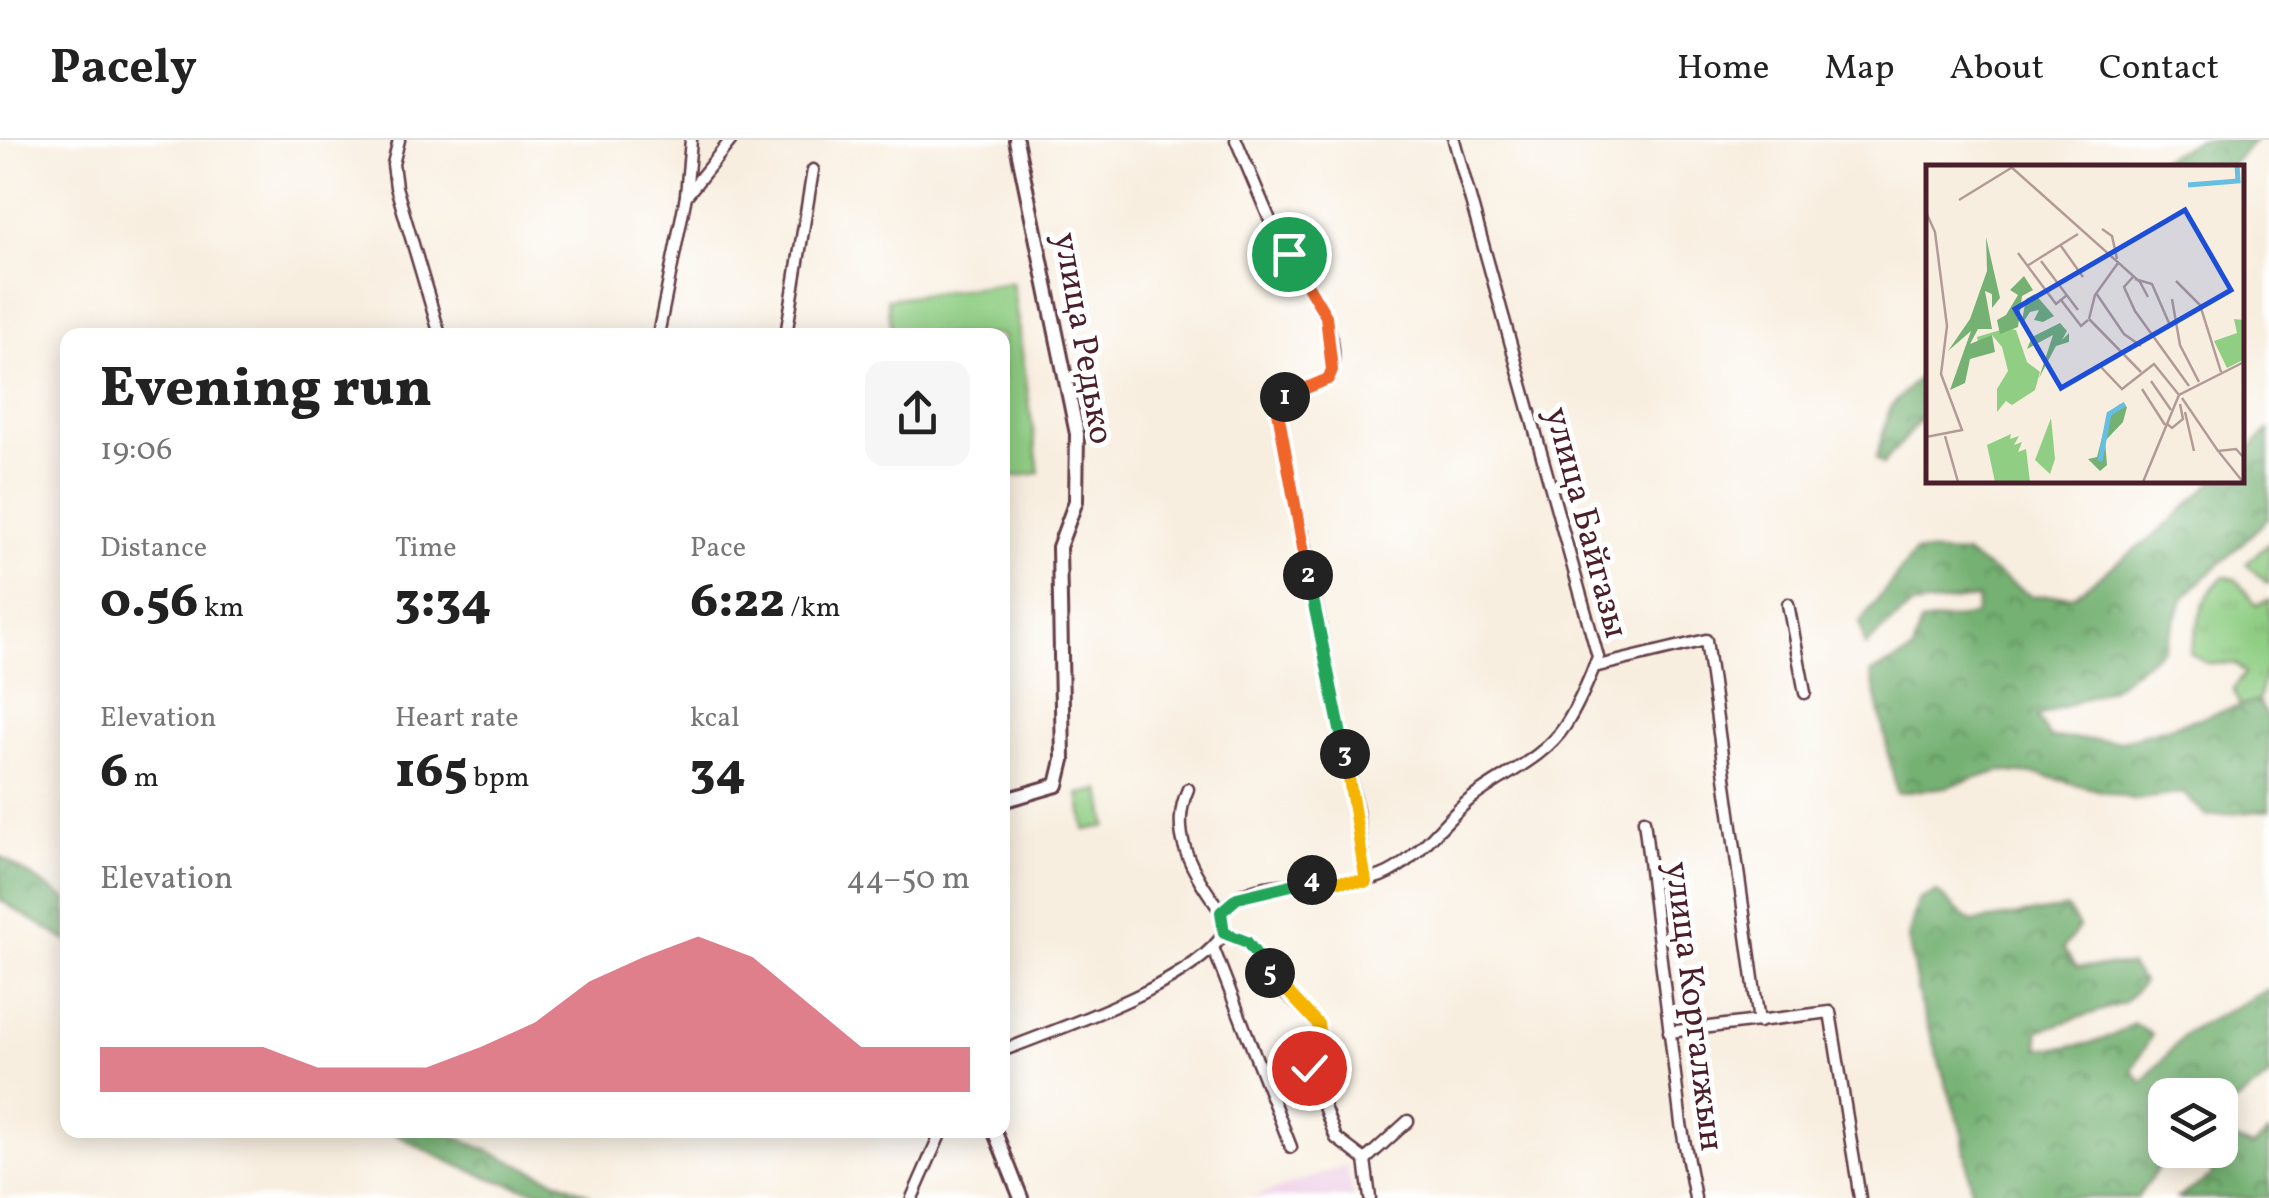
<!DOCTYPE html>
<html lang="en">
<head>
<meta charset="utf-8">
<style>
  :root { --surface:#fff; --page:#f6f6f6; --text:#222; --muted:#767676; --line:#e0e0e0; --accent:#d1495b }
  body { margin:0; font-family:Vollkorn,serif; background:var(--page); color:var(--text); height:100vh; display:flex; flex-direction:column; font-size:38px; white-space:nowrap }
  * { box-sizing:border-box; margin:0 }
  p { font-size:32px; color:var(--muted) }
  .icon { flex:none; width:55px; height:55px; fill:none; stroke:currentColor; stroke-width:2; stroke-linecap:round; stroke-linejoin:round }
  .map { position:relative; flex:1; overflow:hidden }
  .sheet { position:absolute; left:60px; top:188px; width:950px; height:810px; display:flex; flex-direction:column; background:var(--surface); border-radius:20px; box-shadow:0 5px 25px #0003 }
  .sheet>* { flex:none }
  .controls { position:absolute; left:2148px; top:938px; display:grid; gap:20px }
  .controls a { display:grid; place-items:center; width:90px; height:90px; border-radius:20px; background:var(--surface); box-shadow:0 5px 25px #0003; font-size:50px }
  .pin { position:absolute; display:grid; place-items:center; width:85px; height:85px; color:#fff; margin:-42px; border:5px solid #fff; border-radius:50%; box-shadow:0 2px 10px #0007 }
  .km { position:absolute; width:50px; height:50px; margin:-25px; border-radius:50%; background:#222; color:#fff; font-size:28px; line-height:50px; text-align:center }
  .round { display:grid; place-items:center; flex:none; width:105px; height:105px; border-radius:20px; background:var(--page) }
  .headline { display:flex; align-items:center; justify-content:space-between; height:170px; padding:0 40px }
  h1 { font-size:55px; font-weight:800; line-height:75px }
  .metrics { display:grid; grid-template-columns:repeat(3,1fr); gap:15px; height:170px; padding:10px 40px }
  .metrics div { display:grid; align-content:center }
  .metrics b { font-size:50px; font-weight:800 }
  .metrics small { font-size:28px; font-weight:400 }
  .metrics p { font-size:28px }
  .chart { height:280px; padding:20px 40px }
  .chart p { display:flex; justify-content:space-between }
  .chart svg { width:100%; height:180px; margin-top:10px; fill:var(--accent); opacity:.7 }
  header { display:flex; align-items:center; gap:60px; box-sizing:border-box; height:140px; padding:0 50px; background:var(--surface); border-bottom:2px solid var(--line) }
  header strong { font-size:48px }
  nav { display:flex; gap:55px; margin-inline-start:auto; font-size:35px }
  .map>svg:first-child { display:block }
  .built { fill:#eed0e7 }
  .grass { fill:url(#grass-tufts); stroke:#6d7658; stroke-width:2.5 }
  .forest { fill:url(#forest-crowns); stroke:#5f684e; stroke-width:2.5 }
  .garden { fill:#90ce84; stroke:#6d7658; stroke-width:2.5 }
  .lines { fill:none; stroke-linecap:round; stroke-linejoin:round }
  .minor-casing { stroke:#643e46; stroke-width:15 }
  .tertiary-casing { stroke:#643e46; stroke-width:18 }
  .minor { stroke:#fff; stroke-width:10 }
  .tertiary { stroke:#fff; stroke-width:12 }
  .split-1-casing { stroke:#fff; stroke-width:20 }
  .split-2-casing { stroke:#fff; stroke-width:20 }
  .split-3-casing { stroke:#fff; stroke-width:20 }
  .split-4-casing { stroke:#fff; stroke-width:20 }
  .split-5-casing { stroke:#fff; stroke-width:20 }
  .split-6-casing { stroke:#fff; stroke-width:20 }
  .split-1 { stroke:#f0652b; stroke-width:12 }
  .split-2 { stroke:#f0652b; stroke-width:12 }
  .split-3 { stroke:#22a559; stroke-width:12 }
  .split-4 { stroke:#f5b400; stroke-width:12 }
  .split-5 { stroke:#22a559; stroke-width:12 }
  .split-6 { stroke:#f5b400; stroke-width:12 }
  .labels { text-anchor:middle; stroke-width:10; stroke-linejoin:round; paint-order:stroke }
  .street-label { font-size:35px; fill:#4a1f2b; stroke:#fff }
  .inset-river { fill:none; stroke:#65bfe3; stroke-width:5 }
  .inset-road { fill:none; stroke:#b29b97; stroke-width:2.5 }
  .view { fill:#1d4ed8; fill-opacity:0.15; stroke:#1d4ed8; stroke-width:5 }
  .inset-edge { fill:none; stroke:#4a1f2b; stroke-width:5 }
</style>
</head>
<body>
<header>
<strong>Pacely</strong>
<nav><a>Home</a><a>Map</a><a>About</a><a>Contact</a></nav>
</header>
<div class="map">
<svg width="2269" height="1058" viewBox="0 0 2269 1058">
  <defs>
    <pattern id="grass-tufts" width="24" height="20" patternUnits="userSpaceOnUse" patternTransform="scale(2.5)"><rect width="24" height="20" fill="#90ce84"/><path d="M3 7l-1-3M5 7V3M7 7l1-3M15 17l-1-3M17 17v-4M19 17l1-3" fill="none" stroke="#7eb072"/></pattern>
    <pattern id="forest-crowns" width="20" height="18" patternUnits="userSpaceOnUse" patternTransform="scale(2.5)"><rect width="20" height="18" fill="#74b172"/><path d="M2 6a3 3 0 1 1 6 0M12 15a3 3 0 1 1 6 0" fill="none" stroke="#618f5e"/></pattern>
  </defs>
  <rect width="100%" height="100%" fill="#fff"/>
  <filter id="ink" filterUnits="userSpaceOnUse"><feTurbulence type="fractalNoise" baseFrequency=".01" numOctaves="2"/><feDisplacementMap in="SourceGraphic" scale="20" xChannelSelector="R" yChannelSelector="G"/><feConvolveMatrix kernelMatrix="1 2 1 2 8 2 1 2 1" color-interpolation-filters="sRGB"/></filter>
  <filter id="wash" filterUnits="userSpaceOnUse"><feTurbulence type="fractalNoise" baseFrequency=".0048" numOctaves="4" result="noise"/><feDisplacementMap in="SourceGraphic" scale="40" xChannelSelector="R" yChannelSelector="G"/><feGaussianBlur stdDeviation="2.25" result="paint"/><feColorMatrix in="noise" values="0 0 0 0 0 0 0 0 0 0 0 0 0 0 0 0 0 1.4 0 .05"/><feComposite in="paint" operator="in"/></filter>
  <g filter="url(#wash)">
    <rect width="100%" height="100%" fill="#f8eedf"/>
    <path class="built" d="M1346,1026L1353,1058H1250Z"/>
    <g class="grass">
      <path d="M2269,403V444H2268L2246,424Z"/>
      <path d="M2224,436L2236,439L2256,465L2269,460V519L2258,561L2240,567L2233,550L2245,533L2236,524L2207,523L2190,513C2199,484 2200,456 2224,436Z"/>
    </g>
    <g class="forest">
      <path d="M2198,0H2255L2229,27H2146Z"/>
      <path d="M1929,226V269L1883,324L1876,319L1890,268Z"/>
      <path d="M2269,290V378L2184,457L2164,508L2112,548L2037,577L2050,598L2121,601L2258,561L2269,580V670L2207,676L2183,653L2136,660L2040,635L2001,631L1946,647L1897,653L1871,533L1913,512L1920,483L1976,475L1978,458L1911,466L1865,506L1860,482L1915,412L1966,414L2031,456L2074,455L2159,392L2215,340H2242V316Z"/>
      <path d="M0,716L67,760V801L0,760Z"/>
      <path d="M1937,752L1971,782L2067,768L2079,787L2063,809L2077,827L2129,825L2143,842L2124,863L2038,891L2039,908C2073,908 2106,904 2133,883L2152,895L2132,930L2142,943L2187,892L2269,849V937L2234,964L2220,968V955H2165V1010H2171L2137,1058H1972L1962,993L1920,863L1908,798L1918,760Z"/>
      <path d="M389,990H440L592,1056C525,1058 445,1024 389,990Z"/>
      <path d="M2269,993V1058H2177L2212,1036L2208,1011L2220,1010L2223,995L2253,1007Z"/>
    </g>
    <g class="garden">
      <path d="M1012,142L1039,333L1003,338L1002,195H892L887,159Z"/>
      <path d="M1101,650L1107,686L1085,690L1079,654Z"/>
    </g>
  </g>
  <g filter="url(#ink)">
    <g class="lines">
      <defs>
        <g id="minor">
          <path d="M399,0L393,24L396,47L440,195"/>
          <path d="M1236,0L1275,92L1295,102L1289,114C1309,147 1346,197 1329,239L1283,258L1278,273L1357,671L1366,741"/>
          <path d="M686,55L691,0"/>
          <path d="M658,195L686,56L731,0"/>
          <path d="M786,195L813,30"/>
          <path d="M1788,464L1805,553"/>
          <path d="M1594,527L1706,500L1759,882"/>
          <path d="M1188,649C1167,696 1195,734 1221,772"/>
          <path d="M1644,680L1681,984L1695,1058"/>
          <path d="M1224,793L1247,803L1284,852L1318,884L1320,898L1309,928L1336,998L1365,1020"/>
          <path d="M1214,810L1291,1007"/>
          <path d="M1669,892L1830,872L1860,1058"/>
          <path d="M1002,911C1059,888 1193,844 1224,793L1221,772C1249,729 1343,751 1381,736C1415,723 1440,685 1468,661C1498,636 1542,621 1565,586C1578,566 1589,540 1598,517L1454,0"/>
          <path d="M912,1058L942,990"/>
          <path d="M1370,1058L1365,1020L1408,981"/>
        </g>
        <g id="tertiary">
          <path d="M1002,661L1057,645L1063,620L1059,407L1076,361L1077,294L1016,0"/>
          <path d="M994,990L1021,1058"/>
        </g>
      </defs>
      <use href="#minor" class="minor-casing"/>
      <use href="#tertiary" class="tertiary-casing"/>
      <use href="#minor" class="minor"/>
      <use href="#tertiary" class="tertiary"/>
    </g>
  </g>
  <g class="lines" filter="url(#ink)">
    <defs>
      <path id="split-1" d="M1285,257L1328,239L1332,230L1326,176L1289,114"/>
      <path id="split-2" d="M1285,257L1278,272L1308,435"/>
      <path id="split-3" d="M1308,435L1345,614"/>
      <path id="split-4" d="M1312,740L1366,742L1345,614"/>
      <path id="split-5" d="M1270,833L1247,802L1224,793L1221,772L1237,758L1312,740"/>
      <path id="split-6" d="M1270,833L1318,884L1320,898L1309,928"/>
    </defs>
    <use href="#split-1" class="split-1-casing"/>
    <use href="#split-2" class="split-2-casing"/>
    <use href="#split-3" class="split-3-casing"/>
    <use href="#split-4" class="split-4-casing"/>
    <use href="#split-5" class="split-5-casing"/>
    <use href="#split-6" class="split-6-casing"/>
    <use href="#split-1" class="split-1"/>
    <use href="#split-2" class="split-2"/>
    <use href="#split-3" class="split-3"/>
    <use href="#split-4" class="split-4"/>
    <use href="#split-5" class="split-5"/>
    <use href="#split-6" class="split-6"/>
  </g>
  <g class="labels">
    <g class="street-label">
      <text transform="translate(1085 198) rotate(80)" y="12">улица Редько</text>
      <text transform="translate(1588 382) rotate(75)" y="12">улица Байгазы</text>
      <text transform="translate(1696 866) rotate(83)" y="12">улица Коргалжын</text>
    </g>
  </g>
  <g transform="translate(1926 25)">
    <rect width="318" height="318" fill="#f8eedf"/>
    <path d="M308,154L317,155V195L301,203L288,176L311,168ZM81,163L90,165L101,197L114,207L109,225L86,240L80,236L71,247V224L82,206L76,182L66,170L52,177L51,172ZM125,253L129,294L124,309L109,295ZM85,269L84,274L93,271L88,280L96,277L92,287L100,284L104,317H69L61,280Z" fill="#90ce84"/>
    <path d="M60,72L74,133L66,143V129L59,126L66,164H52L44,179L66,170L69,187L44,194L39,218L24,225L45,166L22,186L44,154L61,106ZM98,111L107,125L96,131L92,162L74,169L71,155L80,150L92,130L84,125ZM109,129L128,151L117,157L108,155L113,145L104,147L95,161L100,134ZM134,158L141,166L136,175L143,168V177L130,181L113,213L127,170L101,184L106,172ZM194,239L201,242L197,257L179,276L181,300L174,306L162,294L171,292L182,249Z" fill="#74b172"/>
    <path class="inset-river" d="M262,20L312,16L311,0M174,296L183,249L199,239"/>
    <path class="inset-road" d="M83,0L214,117L222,132M33,35L85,3M0,47L9,67L21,161L15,209L36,265L0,272M176,64L186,71L191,94M135,81L157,112M92,88L130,139L141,130M115,96L152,145M101,101L152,69M207,112L198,122L209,146L263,221M209,114L226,119L243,158M250,116L274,140L295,207M170,128L198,169L215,181M246,134L254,180L273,217M135,135L155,161L162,155M163,154L215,207M163,154L169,130L192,98M174,201L196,224L228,199L253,230M225,216L245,245M216,224L239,260M256,233L292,286L310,284L318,293M259,247L268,286M240,258L246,263L257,254L254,239M19,271L32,317M293,287L317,317M217,317L253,230L318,197"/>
    <path class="view" d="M259,45L305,125L135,223L89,144Z"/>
    <rect width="318" height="318" class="inset-edge"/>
  </g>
</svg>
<div class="controls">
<a><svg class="icon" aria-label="layers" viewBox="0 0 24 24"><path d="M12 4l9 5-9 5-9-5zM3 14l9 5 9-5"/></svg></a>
</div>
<div class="pin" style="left:1289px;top:114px;background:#1e9e55"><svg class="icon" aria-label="arrive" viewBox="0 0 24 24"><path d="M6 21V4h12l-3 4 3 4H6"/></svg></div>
<div class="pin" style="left:1309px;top:928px;background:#d93025"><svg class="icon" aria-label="check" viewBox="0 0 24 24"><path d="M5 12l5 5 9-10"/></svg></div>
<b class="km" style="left:1285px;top:257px">1</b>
<b class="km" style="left:1308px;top:435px">2</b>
<b class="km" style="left:1345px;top:614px">3</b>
<b class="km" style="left:1312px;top:740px">4</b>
<b class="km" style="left:1270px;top:833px">5</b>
<section class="sheet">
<div class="headline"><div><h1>Evening run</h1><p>19:06</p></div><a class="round"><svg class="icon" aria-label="share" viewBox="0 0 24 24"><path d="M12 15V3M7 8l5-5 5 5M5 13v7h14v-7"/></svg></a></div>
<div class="metrics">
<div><p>Distance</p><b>0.56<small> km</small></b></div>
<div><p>Time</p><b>3:34</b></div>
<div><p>Pace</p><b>6:22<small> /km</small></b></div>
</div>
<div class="metrics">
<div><p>Elevation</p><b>6<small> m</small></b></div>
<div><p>Heart rate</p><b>165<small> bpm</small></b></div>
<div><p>kcal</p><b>34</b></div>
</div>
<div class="chart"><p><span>Elevation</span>44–50 m</p>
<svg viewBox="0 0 160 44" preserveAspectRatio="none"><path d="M0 44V33L10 33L20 33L30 33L40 38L50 38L60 38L70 33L80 27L90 17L100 11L110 6L120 11L130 22L140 33L150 33L160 33V44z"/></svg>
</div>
</section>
</div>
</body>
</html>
